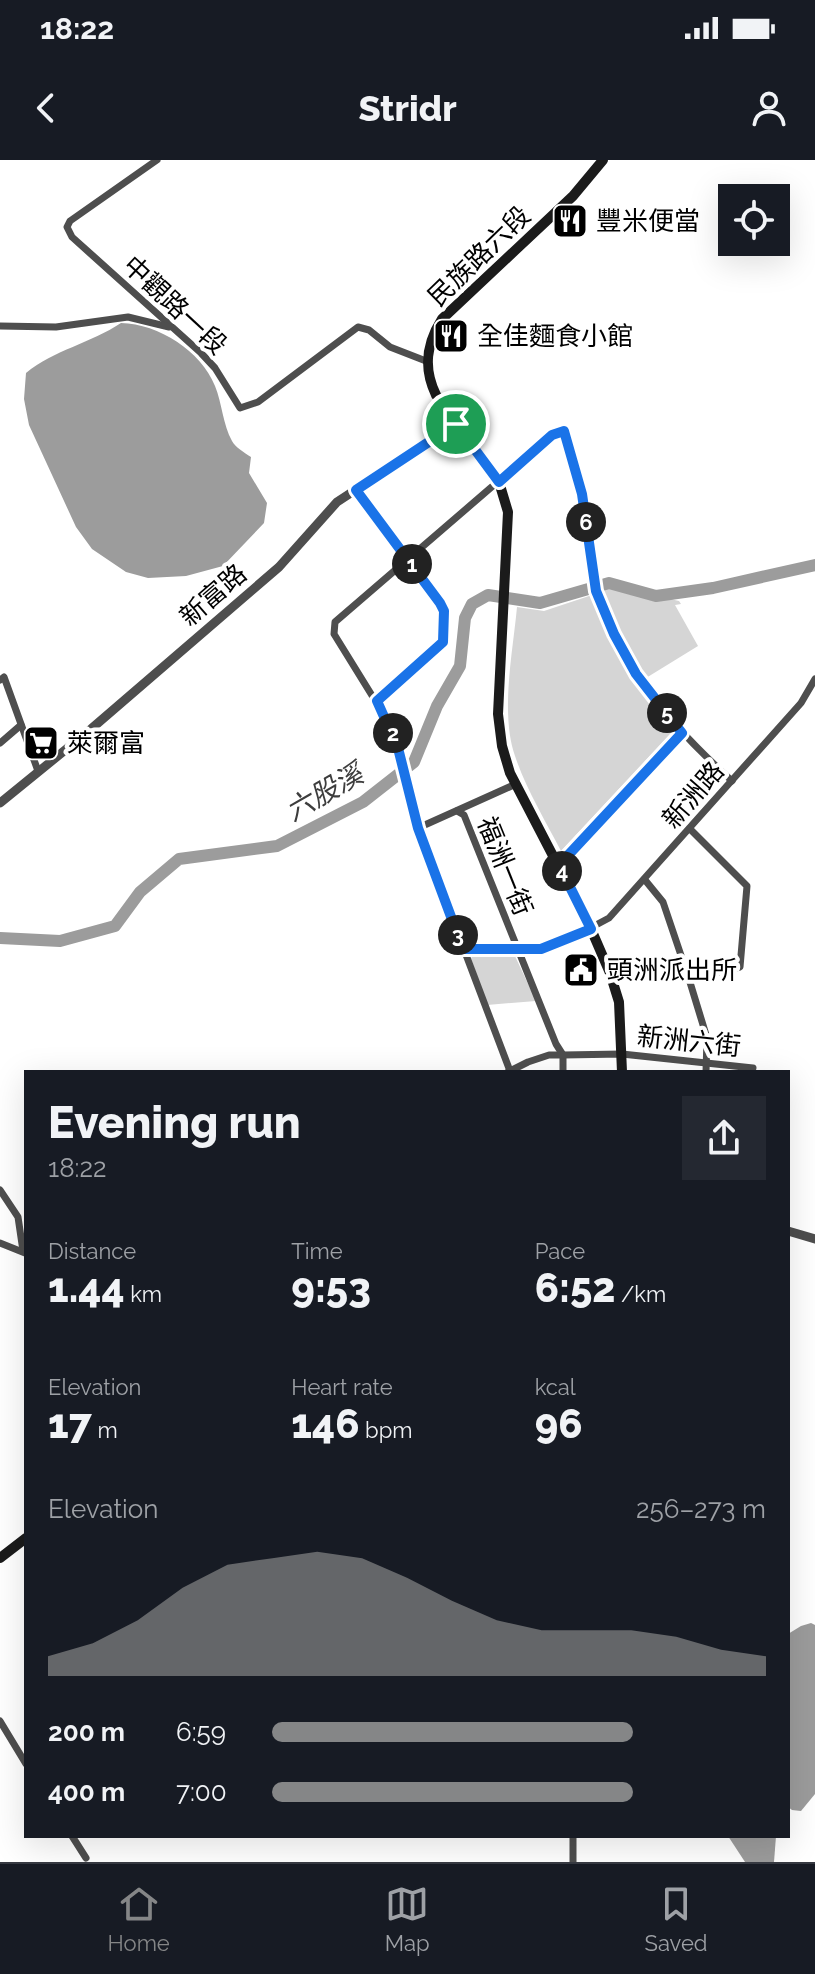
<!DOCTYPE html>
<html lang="en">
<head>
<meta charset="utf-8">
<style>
  :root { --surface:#171b24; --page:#242831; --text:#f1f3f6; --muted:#9ea1a6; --line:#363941; --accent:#858687 }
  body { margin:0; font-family:Raleway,"Noto Sans TC",sans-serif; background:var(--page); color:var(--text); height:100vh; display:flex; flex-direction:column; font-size:30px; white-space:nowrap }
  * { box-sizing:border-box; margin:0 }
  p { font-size:26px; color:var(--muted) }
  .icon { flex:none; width:44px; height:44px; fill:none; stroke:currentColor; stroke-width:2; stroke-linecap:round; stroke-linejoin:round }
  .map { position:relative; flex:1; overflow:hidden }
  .side { position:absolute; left:24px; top:910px; width:766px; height:768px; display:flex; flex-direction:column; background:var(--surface); border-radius:0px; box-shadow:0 8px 32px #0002 }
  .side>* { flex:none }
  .fabs { position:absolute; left:718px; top:24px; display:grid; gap:16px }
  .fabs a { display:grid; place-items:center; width:72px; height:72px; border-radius:0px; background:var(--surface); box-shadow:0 8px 32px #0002; font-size:40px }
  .pin { position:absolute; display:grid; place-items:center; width:68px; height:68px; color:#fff; margin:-34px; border:4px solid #fff; border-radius:50%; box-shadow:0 2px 8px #0007 }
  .km { position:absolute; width:40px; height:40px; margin:-20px; border-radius:50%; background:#222; color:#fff; font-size:22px; line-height:40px; text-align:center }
  .round { display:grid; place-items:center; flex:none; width:84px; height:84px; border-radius:0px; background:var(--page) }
  .head { display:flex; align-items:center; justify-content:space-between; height:136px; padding:0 24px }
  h1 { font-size:44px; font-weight:800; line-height:60px }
  .figures { display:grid; grid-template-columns:repeat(3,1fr); gap:12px; height:136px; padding:8px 24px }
  .figures div { display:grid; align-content:center }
  .figures b { font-size:40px; font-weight:800 }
  .figures small { font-size:22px; font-weight:400 }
  .figures p { font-size:22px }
  .chart { height:224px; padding:16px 24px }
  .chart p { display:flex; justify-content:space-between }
  .chart svg { width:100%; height:144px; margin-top:8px; fill:var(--accent); opacity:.7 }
  ul { padding:0 24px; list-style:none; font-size:26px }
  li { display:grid; grid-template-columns:128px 96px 1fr; align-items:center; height:60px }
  li i { height:20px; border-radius:10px; background:var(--accent) }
  .status { display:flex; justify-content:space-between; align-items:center; height:56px; padding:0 40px; background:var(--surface); direction:ltr }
  .status svg { height:22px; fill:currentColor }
  header { display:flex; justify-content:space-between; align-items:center; height:104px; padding:0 24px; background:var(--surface); font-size:36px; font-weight:800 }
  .menu { display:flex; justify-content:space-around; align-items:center; height:112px; border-top:2px solid var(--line); background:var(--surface); font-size:22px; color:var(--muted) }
  .menu a { display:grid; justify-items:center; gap:4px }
  .menu .on { color:var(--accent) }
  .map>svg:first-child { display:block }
  .green { fill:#d5d5d5 }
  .water { fill:#9c9c9c }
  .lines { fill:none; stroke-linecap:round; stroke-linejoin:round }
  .river { stroke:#9c9c9c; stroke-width:12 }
  .minor { stroke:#4e4e4e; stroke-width:7 }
  .tertiary { stroke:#4e4e4e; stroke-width:9 }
  .secondary { stroke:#1b1b1b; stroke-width:10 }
  .route-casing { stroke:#fff; stroke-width:16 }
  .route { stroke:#1a73e8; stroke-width:10 }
  .labels { text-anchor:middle; stroke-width:8; stroke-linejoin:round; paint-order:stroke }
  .poi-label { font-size:26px; fill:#000; stroke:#fff; text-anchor:start }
  .street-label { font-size:26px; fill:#000; stroke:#fff }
  .water-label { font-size:28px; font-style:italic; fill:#3d3d3d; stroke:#fff }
</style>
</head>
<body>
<div class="status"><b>18:22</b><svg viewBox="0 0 49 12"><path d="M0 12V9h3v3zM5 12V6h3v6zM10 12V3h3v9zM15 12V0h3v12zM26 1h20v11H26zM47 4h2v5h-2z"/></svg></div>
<header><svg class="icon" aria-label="back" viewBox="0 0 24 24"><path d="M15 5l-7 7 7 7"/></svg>Stridr<svg class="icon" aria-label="person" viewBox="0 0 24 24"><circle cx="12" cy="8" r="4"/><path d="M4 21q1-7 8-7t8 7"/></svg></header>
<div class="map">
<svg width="815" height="1702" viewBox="0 0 815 1702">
  <rect width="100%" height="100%" fill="#fff"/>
  <g class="green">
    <path d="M617,427L679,441L681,444L675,445L698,486L646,518L626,484L602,428Z"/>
    <path d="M592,435L628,509L673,571L561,691C545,660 526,629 515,596C500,553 513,491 517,447L544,451Z"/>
    <path d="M475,794L515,796L536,841L487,845L471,798Z"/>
  </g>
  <g class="water">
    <path d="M121,163C159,164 201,191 215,226C222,243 223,265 232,281C235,287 245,293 251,297L249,313L267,343L264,363L223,406L186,416L148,418L126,412L92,389L76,367L29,265L24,239L26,213C54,190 91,183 121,163Z"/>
    <path d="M811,1463L815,1465V1634L801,1651L792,1650L788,1647V1474L801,1466Z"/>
    <path d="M728,1676H776L774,1702H745Z"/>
  </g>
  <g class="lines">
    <path class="river" d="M0,778L60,781L115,766L140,732L179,699L277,686L363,642L414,602L437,546L460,506L465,458L472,444L488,435L540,443L609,423L656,436L713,428L815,405"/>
    <g class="minor">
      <path d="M157,0L70,61L67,67L72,77L201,193L215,208L240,248L258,242L358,167L369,170L390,187L426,201"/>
      <path d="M0,166L56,167L128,157L169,167"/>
      <path d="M356,330L440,443L444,451L443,482L377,541"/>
      <path d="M0,520L4,517L38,611"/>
      <path d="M0,583L21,565"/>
      <path d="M457,651L464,655L556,884L563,895V912"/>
      <path d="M418,668L516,624"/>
      <path d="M559,705L682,573"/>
      <path d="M645,720L663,742L689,819L707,878L706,912"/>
      <path d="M463,789H541L566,781L609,758L801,543L815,519"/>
      <path d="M689,819L740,807L747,726L690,669"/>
      <path d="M510,911L418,668L398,588L389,563L334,474L335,462L552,275L564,271C571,292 579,314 582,336C587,366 588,398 595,427C615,504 675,569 732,621"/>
      <path d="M508,912L528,902L549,895H563L622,894L753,908"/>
      <path d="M0,1030L18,1057L23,1091"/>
      <path d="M0,1083L25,1093"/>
      <path d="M0,1561L26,1604"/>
      <path d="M72,1676L86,1698"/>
      <path d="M573,1702V1676"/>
    </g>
    <g class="tertiary">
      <path d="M0,643L91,569L279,407L337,342L456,264"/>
      <path d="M788,1071L815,1079"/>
    </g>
    <g class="secondary">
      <path d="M603,0L573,36L442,159C426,184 423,208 436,235L499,322L508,352L498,554L502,586L510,613L591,769L610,813L619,842L622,912"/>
      <path d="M0,1398L26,1378"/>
    </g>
  </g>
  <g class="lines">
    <defs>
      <path id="route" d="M456,264L499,322L552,275L564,271L582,334L596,431L614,474L636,514L682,573L559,705L591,769L541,789H463L418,668L398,588L377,541L443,482L444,451L440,443L356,330Z"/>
    </defs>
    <use href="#route" class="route-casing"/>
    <use href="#route" class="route"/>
  </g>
  <defs>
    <symbol id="restaurant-square" viewBox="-11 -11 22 22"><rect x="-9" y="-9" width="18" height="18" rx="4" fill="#000" stroke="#fff"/><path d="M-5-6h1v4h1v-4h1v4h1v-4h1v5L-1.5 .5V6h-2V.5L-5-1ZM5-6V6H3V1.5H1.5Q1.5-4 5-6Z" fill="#fff"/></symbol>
    <symbol id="supermarket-square" viewBox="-11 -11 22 22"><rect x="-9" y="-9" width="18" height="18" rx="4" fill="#000" stroke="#fff"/><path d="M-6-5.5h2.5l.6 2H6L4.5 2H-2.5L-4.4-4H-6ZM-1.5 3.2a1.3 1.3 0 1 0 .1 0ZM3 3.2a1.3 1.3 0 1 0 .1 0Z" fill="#fff"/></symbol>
    <symbol id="civic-square" viewBox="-11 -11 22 22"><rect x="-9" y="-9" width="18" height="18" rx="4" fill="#000" stroke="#fff"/><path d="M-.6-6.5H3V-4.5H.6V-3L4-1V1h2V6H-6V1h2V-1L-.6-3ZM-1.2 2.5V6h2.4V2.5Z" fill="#fff"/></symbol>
  </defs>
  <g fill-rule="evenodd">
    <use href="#restaurant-square" x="550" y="41" width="40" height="40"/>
    <use href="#restaurant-square" x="431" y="156" width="40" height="40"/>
    <use href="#supermarket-square" x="21" y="563" width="40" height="40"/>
    <use href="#civic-square" x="561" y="790" width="40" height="40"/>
  </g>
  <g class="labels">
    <g class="poi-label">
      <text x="596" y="70">豐米便當</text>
      <text x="477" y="185">全佳麵食小館</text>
      <text x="67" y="592">萊爾富</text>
      <text x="607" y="819">頭洲派出所</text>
    </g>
    <g class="street-label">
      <text transform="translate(479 96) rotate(-44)" y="9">民族路六段</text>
      <text transform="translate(175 145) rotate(43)" y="9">中觀路一段</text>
      <text transform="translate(213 435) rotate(-41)" y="9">新富路</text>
      <text transform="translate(693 635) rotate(-49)" y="9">新洲路</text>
      <text transform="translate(505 706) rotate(68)" y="9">福洲一街</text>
      <text transform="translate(689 881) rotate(6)" y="9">新洲六街</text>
    </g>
    <g class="water-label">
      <text transform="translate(324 632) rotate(-30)" y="10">六股溪</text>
    </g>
  </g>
</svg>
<div class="fabs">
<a><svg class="icon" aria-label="locate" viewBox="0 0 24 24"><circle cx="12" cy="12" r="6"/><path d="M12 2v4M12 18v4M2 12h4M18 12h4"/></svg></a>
</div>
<div class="pin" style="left:456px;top:264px;background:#1e9e55"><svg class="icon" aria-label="arrive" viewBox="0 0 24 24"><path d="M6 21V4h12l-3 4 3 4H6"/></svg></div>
<b class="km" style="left:412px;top:404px">1</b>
<b class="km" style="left:393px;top:573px">2</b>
<b class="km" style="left:458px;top:775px">3</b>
<b class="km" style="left:562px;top:711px">4</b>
<b class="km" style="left:667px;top:553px">5</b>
<b class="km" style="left:586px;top:362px">6</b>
<section class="side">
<div class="head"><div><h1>Evening run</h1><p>18:22</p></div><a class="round"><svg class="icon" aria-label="share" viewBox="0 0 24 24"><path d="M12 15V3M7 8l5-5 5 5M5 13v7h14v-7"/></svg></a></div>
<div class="figures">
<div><p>Distance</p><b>1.44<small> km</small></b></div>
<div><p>Time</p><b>9:53</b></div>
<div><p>Pace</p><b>6:52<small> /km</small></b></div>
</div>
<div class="figures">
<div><p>Elevation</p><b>17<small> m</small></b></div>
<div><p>Heart rate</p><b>146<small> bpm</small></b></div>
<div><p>kcal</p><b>96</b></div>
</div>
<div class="chart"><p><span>Elevation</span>256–273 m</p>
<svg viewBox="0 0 160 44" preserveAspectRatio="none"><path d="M0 44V38L10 34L20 27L30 17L40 10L50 8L60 6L70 8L80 14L90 21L100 27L110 30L120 30L130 30L140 32L150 36L160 38V44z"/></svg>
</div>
<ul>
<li><b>200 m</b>6:59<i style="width:73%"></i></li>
<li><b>400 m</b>7:00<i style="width:73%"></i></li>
</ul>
</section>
</div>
<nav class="menu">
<a class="on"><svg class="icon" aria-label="home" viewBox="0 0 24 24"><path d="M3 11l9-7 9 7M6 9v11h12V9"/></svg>Home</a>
<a><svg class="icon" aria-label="map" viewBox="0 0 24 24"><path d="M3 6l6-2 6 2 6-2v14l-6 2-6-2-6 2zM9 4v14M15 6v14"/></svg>Map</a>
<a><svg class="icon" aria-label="saved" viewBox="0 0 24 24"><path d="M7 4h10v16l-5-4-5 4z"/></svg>Saved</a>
</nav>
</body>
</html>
